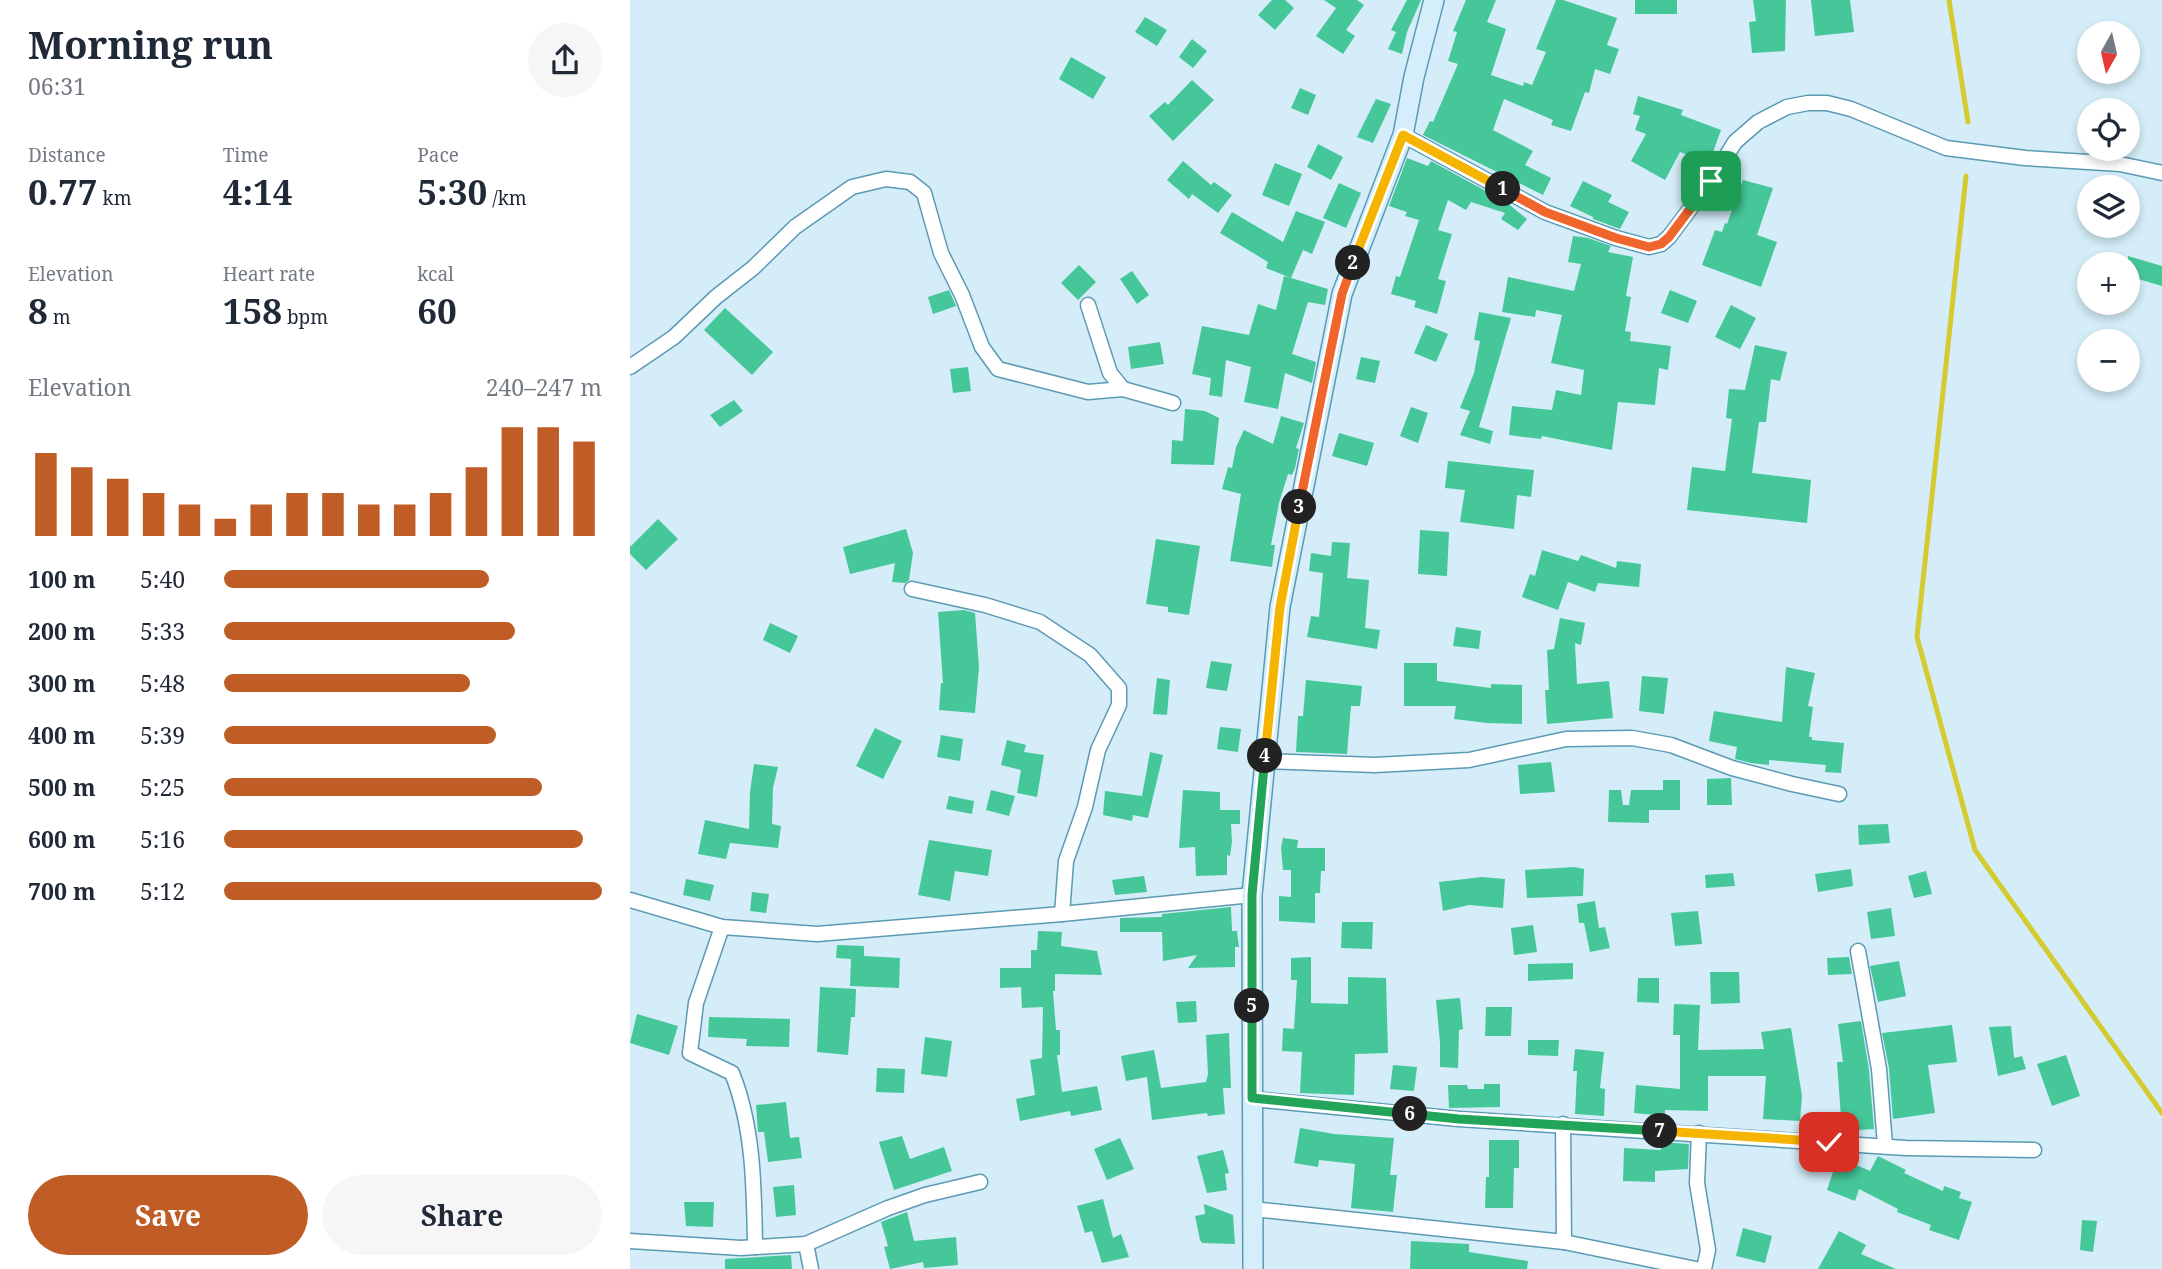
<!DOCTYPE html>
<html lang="en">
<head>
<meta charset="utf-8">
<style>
  :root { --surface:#fff; --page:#f6f6f7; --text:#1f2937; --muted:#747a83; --accent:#c05c25 }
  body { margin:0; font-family:"Noto Serif",serif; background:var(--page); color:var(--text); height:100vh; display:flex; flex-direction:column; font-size:26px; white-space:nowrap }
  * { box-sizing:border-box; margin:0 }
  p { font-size:23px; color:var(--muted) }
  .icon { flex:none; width:38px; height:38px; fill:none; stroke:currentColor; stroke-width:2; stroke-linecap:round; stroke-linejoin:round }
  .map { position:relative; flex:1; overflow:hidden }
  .sheet { display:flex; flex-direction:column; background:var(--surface); width:630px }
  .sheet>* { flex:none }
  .needle { width:46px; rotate:188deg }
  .controls { position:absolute; left:1447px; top:21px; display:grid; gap:14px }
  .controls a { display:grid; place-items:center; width:63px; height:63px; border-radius:50%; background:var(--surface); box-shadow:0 4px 10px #0003; font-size:35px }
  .pin { position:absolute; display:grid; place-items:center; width:60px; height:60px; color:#fff; margin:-30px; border-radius:14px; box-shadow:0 4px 10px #0006 }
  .km { position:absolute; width:35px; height:35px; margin:-18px; border-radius:50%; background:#222; color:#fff; font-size:19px; line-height:35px; text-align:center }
  .round { display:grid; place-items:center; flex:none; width:74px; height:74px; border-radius:37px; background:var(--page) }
  .overview { display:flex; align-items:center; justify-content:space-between; height:119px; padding:0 28px }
  h1 { font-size:38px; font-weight:700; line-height:52px }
  .metrics { display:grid; grid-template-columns:repeat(3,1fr); gap:10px; height:119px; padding:7px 28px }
  .metrics div { display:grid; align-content:center }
  .metrics b { font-size:35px; font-weight:700 }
  .metrics small { font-size:19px; font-weight:400 }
  .metrics p { font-size:19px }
  .chart { height:196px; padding:14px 28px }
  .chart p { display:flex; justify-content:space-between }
  .chart svg { width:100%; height:126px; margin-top:7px; stroke:var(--accent); stroke-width:6 }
  .cta { display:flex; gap:14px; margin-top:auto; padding:14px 28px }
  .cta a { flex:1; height:80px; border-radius:42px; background:var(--accent); color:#fff; font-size:28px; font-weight:700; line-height:80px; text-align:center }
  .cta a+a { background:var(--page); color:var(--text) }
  ul { padding:0 28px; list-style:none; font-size:23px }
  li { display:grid; grid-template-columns:112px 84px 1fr; align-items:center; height:52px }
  li i { height:18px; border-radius:9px; background:var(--accent) }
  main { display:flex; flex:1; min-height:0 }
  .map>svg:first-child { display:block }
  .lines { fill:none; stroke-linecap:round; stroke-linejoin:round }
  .stream { stroke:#d4cb30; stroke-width:5 }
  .building { fill:#46c79a }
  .street-casing { stroke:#5b9ab4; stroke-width:17 }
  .secondary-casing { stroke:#5b9ab4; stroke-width:22 }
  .street { stroke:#fff; stroke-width:14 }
  .secondary { stroke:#d4effa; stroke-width:19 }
  .split-1-casing { stroke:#fff; stroke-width:14 }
  .split-2-casing { stroke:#fff; stroke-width:14 }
  .split-3-casing { stroke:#fff; stroke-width:14 }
  .split-4-casing { stroke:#fff; stroke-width:14 }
  .split-5-casing { stroke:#fff; stroke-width:14 }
  .split-6-casing { stroke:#fff; stroke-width:14 }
  .split-7-casing { stroke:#fff; stroke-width:14 }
  .split-8-casing { stroke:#fff; stroke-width:14 }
  .split-1 { stroke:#f0652b; stroke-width:9 }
  .split-2 { stroke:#f5b400; stroke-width:9 }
  .split-3 { stroke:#f0652b; stroke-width:9 }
  .split-4 { stroke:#f5b400; stroke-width:9 }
  .split-5 { stroke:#22a559; stroke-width:9 }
  .split-6 { stroke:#22a559; stroke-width:9 }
  .split-7 { stroke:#22a559; stroke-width:9 }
  .split-8 { stroke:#f5b400; stroke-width:9 }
</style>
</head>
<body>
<main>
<section class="sheet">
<div class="overview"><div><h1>Morning run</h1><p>06:31</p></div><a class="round"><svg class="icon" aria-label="share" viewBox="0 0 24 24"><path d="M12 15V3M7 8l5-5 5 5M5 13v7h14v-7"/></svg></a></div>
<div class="metrics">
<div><p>Distance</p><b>0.77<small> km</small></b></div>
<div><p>Time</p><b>4:14</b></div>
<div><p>Pace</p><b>5:30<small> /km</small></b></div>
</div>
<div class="metrics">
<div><p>Elevation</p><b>8<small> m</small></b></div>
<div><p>Heart rate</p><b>158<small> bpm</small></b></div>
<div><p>kcal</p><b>60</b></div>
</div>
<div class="chart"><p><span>Elevation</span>240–247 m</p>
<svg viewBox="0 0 160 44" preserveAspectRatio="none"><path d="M5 44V15M15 44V20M25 44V24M35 44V29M45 44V33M55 44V38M65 44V33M75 44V29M85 44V29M95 44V33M105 44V33M115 44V29M125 44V20M135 44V6M145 44V6M155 44V11"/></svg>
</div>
<ul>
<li><b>100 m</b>5:40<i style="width:70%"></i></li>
<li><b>200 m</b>5:33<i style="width:77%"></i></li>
<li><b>300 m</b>5:48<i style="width:65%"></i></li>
<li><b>400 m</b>5:39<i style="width:72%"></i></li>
<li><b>500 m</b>5:25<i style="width:84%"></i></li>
<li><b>600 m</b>5:16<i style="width:95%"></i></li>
<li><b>700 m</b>5:12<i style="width:100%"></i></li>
</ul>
<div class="cta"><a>Save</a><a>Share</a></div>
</section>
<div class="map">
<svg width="1532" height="1269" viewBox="0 0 1532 1269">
  <rect width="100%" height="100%" fill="#d4edf8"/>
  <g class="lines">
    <g class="stream">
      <path d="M1319,0L1338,122"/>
      <path d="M1336,176L1287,637L1345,850L1532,1113"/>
    </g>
  </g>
  <g class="building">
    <path d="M642,0H655L664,8L645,30L628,15Z"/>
    <path d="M694,0H727L734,5L716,30L725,36L713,54L686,36L706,8Z"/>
    <path d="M777,0H791L777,32L772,54L758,49L766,32L761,30Z"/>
    <path d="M836,0H866L857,22L876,29L861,75L893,86L894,82L902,85L916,52L906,49L926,0H933L987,18L977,45L989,49L980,74L965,69L959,93L955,92L941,131L921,125L923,120L874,99L863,130L903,151L895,165L921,178L913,195L793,135L800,121L803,122L828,64L818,61L827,32L823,31Z"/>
    <rect x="1005" y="0" width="42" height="14"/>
    <path d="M1123,0H1156L1155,51L1122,53L1119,22L1126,21Z"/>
    <path d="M1181,0H1220L1224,32L1185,36Z"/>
    <path d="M515,17L537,30L527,46L505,32Z"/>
    <path d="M562,39L577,51L563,68L549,57Z"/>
    <path d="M441,57L476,77L463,99L429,79Z"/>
    <path d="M562,80L584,100L543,141L519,116L535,102L538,105Z"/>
    <path d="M670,88L686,95L678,115L661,108Z"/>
    <path d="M1008,96L1053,110L1051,115L1091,130L1079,163L1050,152L1035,180L1001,161L1016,134L1005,130L1010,116L1003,114Z"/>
    <path d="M746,99L761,104L743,143L727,137Z"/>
    <path d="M688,144L713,157L701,180L677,167Z"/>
    <path d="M777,158L798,166L801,161L876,202L897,219L888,230L871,219L875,213L841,202L836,210L818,200L808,230L822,234L808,279L816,281L807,314L784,307L786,301L761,294L766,276L770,277L789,220L775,216L777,212L759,206Z"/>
    <path d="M553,161L581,185L584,182L602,195L588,213L562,194L559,199L537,180Z"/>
    <path d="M645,163L672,174L659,206L632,195Z"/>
    <path d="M1113,180L1143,188L1127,235L1147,242L1131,287L1072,265L1085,230L1092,232L1095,223L1097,224Z"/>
    <path d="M953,181L982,195L978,202L999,212L990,229L963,219V217L940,206Z"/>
    <path d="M709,183L731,193L716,228L693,218Z"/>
    <path d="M666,211L695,222L682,254L673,250L661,278L698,289L695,305L678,302L662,354L686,362L682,383L655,373L648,409L614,402L621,367L596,360L592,397L579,395L581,378L562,374L572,326L619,335L628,304L646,310L654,276L661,278L636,268L638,262L590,233L602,212L653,242Z"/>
    <path d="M943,236L958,238L981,246L978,252L1003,257L996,296L1001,297L995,331L1001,332L1000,341L1041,346L1038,370L1029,368L1025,405L988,402L982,450L912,436L911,439L879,435L882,406L922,410L926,390L951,395L954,370L921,363L932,315L906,310L905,317L872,312L878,277L944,291L951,264L938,262Z"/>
    <path d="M1498,256L1532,266V286L1498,276Z"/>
    <path d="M449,265L466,282L448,300L431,283Z"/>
    <path d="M502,271L519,295L507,304L490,279Z"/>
    <path d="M319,290L326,306L303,314L298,297Z"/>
    <path d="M1040,290L1067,301L1058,323L1031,313Z"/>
    <path d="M1101,305L1126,318L1110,349L1085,337Z"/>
    <path d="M95,308L143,352L122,375L74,330Z"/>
    <path d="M849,312L881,318L849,427L863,431L860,444L830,435L840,411L830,408L844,373L850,341L844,340Z"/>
    <path d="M796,325L818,334L806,362L784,353Z"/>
    <path d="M530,342L534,364L501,369L498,347Z"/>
    <path d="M1125,345L1157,352L1150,381L1141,379L1136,422H1129L1122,473L1181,480L1177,523L1057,510L1062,467L1095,471L1102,419L1096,418L1099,389L1115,390Z"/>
    <path d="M731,357L750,361L745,383L726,379Z"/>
    <path d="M338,367L341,391L323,393L320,369Z"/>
    <path d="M104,400L113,411L90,427L80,415Z"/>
    <path d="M781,407L798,413L788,443L770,436Z"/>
    <path d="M555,409L575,411L589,418L584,465L541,464L542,440L553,441Z"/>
    <path d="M651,416L674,423L666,448L669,449L665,468L662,475L658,474L649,503L641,545H645L642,567L600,561L611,494L592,489L598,467L602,468L606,447L614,430L643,444Z"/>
    <path d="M709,433L744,443L737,466L702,456Z"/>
    <path d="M818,461L904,470L901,497L887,495L884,529L830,522L835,490L815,488Z"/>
    <path d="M28,519L48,539L16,570L0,554V547Z"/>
    <path d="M276,529L283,553L279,580L275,583L262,582L265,563L220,574L213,547Z"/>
    <path d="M790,530L819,532L817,576L788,574Z"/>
    <path d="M526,539L570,546L559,615L538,612V607L516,604Z"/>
    <path d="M702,542L720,543L717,578L739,580L735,628L750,630L747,649L677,637L681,616L689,617L693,573L679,571L681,553L701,556Z"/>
    <path d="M912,550L948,561L951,555L986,568L987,561L1011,564L1009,587L968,583L965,592L938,582L928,610L892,597L900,574L905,576Z"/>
    <path d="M334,610L345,613L349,667L345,713L309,710L311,683H313L308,612Z"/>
    <path d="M930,618L955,623L951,645L945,643L947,684L979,681L983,718L917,724L915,690H919L917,650L924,649Z"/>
    <path d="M140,623L168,636L160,653L133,640Z"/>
    <path d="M826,627L851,631L849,649L823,646Z"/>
    <path d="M581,661L602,664L597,691L576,688Z"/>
    <path d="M774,663H807V681L861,688V684L892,685V724L857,723L824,719L826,706H774Z"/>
    <path d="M1156,667L1185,673L1178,706L1183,707L1179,737H1182V740L1214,743L1211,773L1195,772L1196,765L1139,760V765L1121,763L1105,759L1107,747L1079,741L1084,711L1152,722Z"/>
    <path d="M1012,676L1038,678L1034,714L1009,711Z"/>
    <path d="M527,678L540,680L537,715L523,714Z"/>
    <path d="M676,680L732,686L730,706H721L717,754L666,752L668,716H673Z"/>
    <path d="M590,727L611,729L608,752L587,749Z"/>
    <path d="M245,728L272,741L253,779L226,766Z"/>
    <path d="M311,735L333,739L330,761L307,757Z"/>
    <path d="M377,740L396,745L394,752L414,755L407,797L387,793L391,770L371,765Z"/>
    <path d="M520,752L533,755L518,818L503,815L502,821L473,815L475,791L512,796Z"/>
    <path d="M921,762L925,792L890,794L888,765Z"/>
    <path d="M124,764L148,767L143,788L142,824L151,826L148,848L100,843L96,859L68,854L75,820L119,829L120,792Z"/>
    <path d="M1101,778L1102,805H1077V779Z"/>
    <path d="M1033,780H1050V810H1019V823L978,822L979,790H991L993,805H999L1001,790H1033Z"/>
    <path d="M361,790L385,796L379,816L356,810Z"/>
    <path d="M553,790L590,792V810H610V824H601L602,842L600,856L597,855V875L566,876L565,847L549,848Z"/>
    <path d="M319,796L344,801L342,814L316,809Z"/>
    <path d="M1258,824L1260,843L1229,845L1228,825Z"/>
    <path d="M653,838L668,840L667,848H695V871H691L690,893H685V923L649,921V896L661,897V870H653L651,848Z"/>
    <path d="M299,840L362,850L358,876L325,871L320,901L288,895Z"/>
    <path d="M944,867L954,869L953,896L897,898L895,870Z"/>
    <path d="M1221,869L1223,886L1188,892L1185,874Z"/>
    <path d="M1296,871L1302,894L1284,898L1278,876Z"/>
    <path d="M1103,873L1105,886L1076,888L1075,875Z"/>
    <path d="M514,876L517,892L485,895L482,880Z"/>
    <path d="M852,877L875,879L873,908L839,905L813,911L809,882Z"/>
    <path d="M56,879L84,885L80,901L53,895Z"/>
    <path d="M122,892L139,894L136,913L120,911Z"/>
    <path d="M965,901L969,928L975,927L980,948L960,952L954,923H949L947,904Z"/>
    <path d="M601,907L602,931H607L609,947H605V967L558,968L567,955L533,961L532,932H490V918L532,917V914Z"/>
    <path d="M1261,908L1265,936L1241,939L1237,912Z"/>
    <path d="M1068,911L1072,944L1045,946L1041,913Z"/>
    <path d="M712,922H743L742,949L711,948Z"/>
    <path d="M903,925L907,952L884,955L881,928Z"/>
    <path d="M408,931L432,932L431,946L467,951L472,975L425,974V991H423L426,1030H430V1055H427L432,1092L467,1086L472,1110L441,1116L440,1111L390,1121L386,1099L405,1095L400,1060L412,1058L413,1007L392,1008L391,987L370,988V968H401V950H407Z"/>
    <path d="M207,945L234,946V956L270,958L269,988L220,986L221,959L206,958Z"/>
    <path d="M681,957V1003L718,1004V977L756,978L758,1053L725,1054L724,1095L670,1093L672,1052L652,1051L653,1028L664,1029L667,980H661V958Z"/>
    <path d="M1219,957L1222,974L1198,975L1197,958Z"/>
    <path d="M1269,961L1276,996L1248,1002L1240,966Z"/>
    <path d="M943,963V979L898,981V964Z"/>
    <path d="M1080,972H1109L1110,1003L1081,1004Z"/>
    <path d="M1008,978H1029V1003L1007,1002Z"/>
    <path d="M190,987L226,989L225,1017H221L218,1055L187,1052Z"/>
    <path d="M830,998L833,1029L829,1030L828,1068L810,1067V1043L806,1000Z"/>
    <path d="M566,1001L567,1022L548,1023L546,1002Z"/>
    <path d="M1044,1004L1070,1005L1068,1050L1134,1049L1131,1032L1161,1028L1172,1096L1170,1121L1133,1119L1136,1076H1078V1111L1035,1110V1116L1004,1113L1006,1085L1050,1089V1035H1043Z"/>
    <path d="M856,1007H882L881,1036H855Z"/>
    <path d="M7,1014L48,1026L39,1055L0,1043Z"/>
    <path d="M79,1017L160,1019L159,1047L116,1046L117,1039L78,1037Z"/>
    <path d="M1231,1021L1239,1070L1244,1129L1212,1131L1207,1062H1213L1208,1024Z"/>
    <path d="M1322,1025L1327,1062L1298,1065L1305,1113L1263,1119L1259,1068L1252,1033Z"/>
    <path d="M1381,1026L1384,1058L1392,1056L1396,1069L1368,1076L1359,1027Z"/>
    <path d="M599,1033L601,1088H593L595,1114L578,1116L577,1113L522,1120L517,1077L496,1081L491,1056L524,1050L531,1088L576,1082L578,1074L576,1035Z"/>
    <path d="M295,1037L322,1041L317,1077L291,1074Z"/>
    <path d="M898,1040H929L928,1056L898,1055Z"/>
    <path d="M945,1049L974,1052L970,1088L975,1089L974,1116L945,1114L947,1071H943Z"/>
    <path d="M1436,1055L1450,1096L1422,1106L1407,1064Z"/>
    <path d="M763,1065L787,1067L784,1091L760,1089Z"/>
    <path d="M247,1068L275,1069L274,1093L246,1092Z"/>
    <path d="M854,1084H870V1107L819,1108L818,1085H837L838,1089H854Z"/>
    <path d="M156,1102L160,1138L169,1137L172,1158L138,1162L134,1132H128L126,1105Z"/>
    <path d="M670,1128L704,1134L764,1138L760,1175H767L763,1212L721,1208L725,1164L689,1160L688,1167L664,1163Z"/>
    <path d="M272,1136L280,1159L314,1147L322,1171L264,1190L249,1142Z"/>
    <path d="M490,1138L504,1169L477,1180L464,1149Z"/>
    <path d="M859,1140H889V1168H884L883,1208H855L856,1177H859Z"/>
    <path d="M1030,1142L1059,1144L1058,1169L1025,1171V1182L993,1181L994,1148L1031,1150Z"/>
    <path d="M593,1150L599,1173L595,1174L597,1190L577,1193L567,1156Z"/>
    <path d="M1248,1156L1276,1170L1274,1173L1313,1191L1314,1186L1331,1192L1329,1198L1342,1202L1329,1240L1299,1230L1301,1225L1267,1212L1268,1209L1229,1189L1225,1201L1197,1190L1208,1157L1240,1171Z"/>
    <path d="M164,1185L166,1215L146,1217L143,1187Z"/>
    <path d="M473,1199L483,1238L491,1234L499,1257L472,1263L462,1231L455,1233L447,1206Z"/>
    <path d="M54,1202H84L83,1227L56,1226Z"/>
    <path d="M574,1204L603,1215L605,1244L572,1243L570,1240L565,1216L575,1214Z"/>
    <path d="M277,1212L284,1241L326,1237L328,1265L294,1268L293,1262L260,1269L254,1247L258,1246L251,1222Z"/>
    <path d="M1452,1220L1467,1221L1463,1252L1450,1250Z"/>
    <path d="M1113,1228L1142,1236L1135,1263L1106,1256Z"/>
    <path d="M1209,1231L1236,1245L1231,1254L1266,1269H1188Z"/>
    <path d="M781,1241L839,1244V1252L898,1261L897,1269H780Z"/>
    <path d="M161,1255L162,1269H95V1259Z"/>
  </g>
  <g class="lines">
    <defs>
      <g id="street">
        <path d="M773,135L915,212L986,238L1019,247L1031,244L1039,237L1081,181L1105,142L1128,122L1157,107L1178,103H1197L1221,109L1316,148L1395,158L1490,164L1532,173"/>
        <path d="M458,305L480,373L493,389"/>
        <path d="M0,367L44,337L86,297L123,268L165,227L222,187L256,179L280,182L294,193L311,253L332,295L352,347L368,369L458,392L493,389L543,403"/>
        <path d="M282,589L355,605L410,622L460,655L489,688V705L468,750L455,807L436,861L432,914"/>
        <path d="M635,761L745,765L839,760L936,739L1002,738L1041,745L1102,768L1162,784L1209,794"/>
        <path d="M0,900L92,927L187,934L432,914L622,895"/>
        <path d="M92,927L66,1003L60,1053L102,1073C124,1128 124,1189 125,1247"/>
        <path d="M1228,951L1249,1069L1255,1145"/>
        <path d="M623,1099L829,1119L1276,1148L1404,1150"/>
        <path d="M933,1124L934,1242"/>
        <path d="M1069,1133L1067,1183L1078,1250L1074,1269"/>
        <path d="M623,1209L934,1242L1066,1269"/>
        <path d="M0,1241L111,1248L176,1244L258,1208L295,1195L350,1182"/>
        <path d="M176,1244L181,1269"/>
      </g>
      <path id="secondary" d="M623,1269L622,895L650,607L712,294L773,135L784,77L804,0"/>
    </defs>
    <use href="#street" class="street-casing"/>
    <use href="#secondary" class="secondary-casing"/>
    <use href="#street" class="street"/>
    <use href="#secondary" class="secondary"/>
  </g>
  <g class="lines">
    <defs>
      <path id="split-1" d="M873,189L915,212L986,238L1019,247L1031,244L1039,237L1081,181"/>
      <path id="split-2" d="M723,263L773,135L873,189"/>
      <path id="split-3" d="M669,507L712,294L723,263"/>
      <path id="split-4" d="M635,756L650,607L669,507"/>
      <path id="split-5" d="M622,1006V895L635,756"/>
      <path id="split-6" d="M622,1006V1098L780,1114"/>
      <path id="split-7" d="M780,1114L829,1119L1030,1131"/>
      <path id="split-8" d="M1030,1131L1199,1142"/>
    </defs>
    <use href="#split-1" class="split-1-casing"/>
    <use href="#split-2" class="split-2-casing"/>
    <use href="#split-3" class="split-3-casing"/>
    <use href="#split-4" class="split-4-casing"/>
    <use href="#split-5" class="split-5-casing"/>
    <use href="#split-6" class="split-6-casing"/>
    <use href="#split-7" class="split-7-casing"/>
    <use href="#split-8" class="split-8-casing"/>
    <use href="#split-1" class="split-1"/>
    <use href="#split-2" class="split-2"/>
    <use href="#split-3" class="split-3"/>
    <use href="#split-4" class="split-4"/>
    <use href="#split-5" class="split-5"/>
    <use href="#split-6" class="split-6"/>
    <use href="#split-7" class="split-7"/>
    <use href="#split-8" class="split-8"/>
  </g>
</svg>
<div class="controls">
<a><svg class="needle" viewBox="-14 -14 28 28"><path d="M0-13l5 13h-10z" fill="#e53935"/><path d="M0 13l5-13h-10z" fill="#747a83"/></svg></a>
<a><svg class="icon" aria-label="locate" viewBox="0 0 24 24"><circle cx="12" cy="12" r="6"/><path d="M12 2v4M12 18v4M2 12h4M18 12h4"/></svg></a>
<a><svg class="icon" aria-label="layers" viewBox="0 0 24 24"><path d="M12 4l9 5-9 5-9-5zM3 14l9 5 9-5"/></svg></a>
<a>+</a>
<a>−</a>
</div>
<div class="pin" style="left:1081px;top:181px;background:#1e9e55"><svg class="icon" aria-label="arrive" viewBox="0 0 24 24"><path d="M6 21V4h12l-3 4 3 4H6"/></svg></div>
<div class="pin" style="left:1199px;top:1142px;background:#d93025"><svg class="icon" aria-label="check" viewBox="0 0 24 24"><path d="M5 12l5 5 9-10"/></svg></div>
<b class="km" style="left:873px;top:189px">1</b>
<b class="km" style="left:723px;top:263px">2</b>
<b class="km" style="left:669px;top:507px">3</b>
<b class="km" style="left:635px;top:756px">4</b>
<b class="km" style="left:622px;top:1006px">5</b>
<b class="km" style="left:780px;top:1114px">6</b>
<b class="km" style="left:1030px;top:1131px">7</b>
</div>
</main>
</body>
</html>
